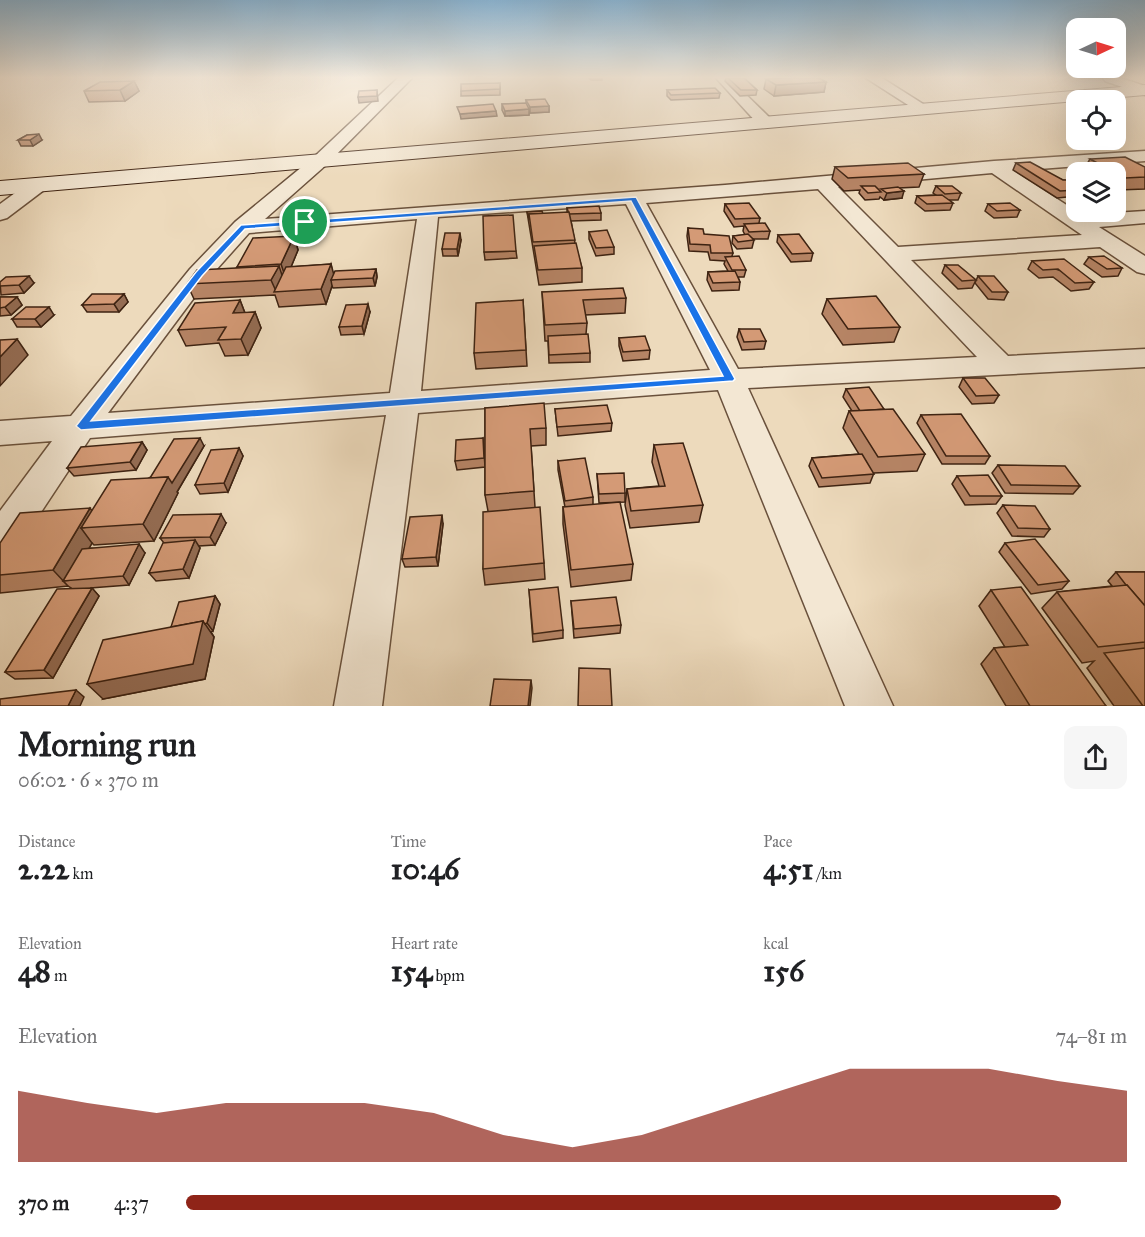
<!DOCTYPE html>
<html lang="en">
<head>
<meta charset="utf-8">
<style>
  :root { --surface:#fff; --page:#f6f6f6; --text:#202124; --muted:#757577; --accent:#8f2418 }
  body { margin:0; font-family:"IM FELL Great Primer",serif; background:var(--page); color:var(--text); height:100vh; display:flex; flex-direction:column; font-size:22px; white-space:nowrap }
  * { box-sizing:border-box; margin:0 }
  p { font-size:20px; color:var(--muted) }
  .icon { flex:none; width:33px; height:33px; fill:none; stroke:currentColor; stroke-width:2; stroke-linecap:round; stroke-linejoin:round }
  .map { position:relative; height:706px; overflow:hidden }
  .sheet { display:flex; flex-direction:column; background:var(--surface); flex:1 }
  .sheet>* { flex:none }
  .needle { width:39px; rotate:86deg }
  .tools { position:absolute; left:1066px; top:18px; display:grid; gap:12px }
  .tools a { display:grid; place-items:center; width:60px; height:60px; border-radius:12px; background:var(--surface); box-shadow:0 6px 24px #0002; font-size:30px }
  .pin { position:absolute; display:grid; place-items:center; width:51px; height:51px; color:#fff; margin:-26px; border:3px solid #fff; border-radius:50%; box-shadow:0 2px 6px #0007 }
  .round { display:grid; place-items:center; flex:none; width:63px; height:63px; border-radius:12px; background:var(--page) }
  .headline { display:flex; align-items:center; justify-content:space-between; height:102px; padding:0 18px }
  h1 { font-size:33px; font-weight:700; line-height:45px }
  .figures { display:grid; grid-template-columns:repeat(3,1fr); gap:9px; height:102px; padding:6px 18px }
  .figures div { display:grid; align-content:center }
  .figures b { font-size:30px; font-weight:700 }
  .figures small { font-size:16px; font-weight:400 }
  .figures p { font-size:16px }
  .chart { height:168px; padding:12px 18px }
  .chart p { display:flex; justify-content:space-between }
  .chart svg { width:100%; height:108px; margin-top:6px; fill:var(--accent); opacity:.7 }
  ul { padding:0 18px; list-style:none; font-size:20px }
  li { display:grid; grid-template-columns:96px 72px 1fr; align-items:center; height:45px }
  li i { height:15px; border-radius:8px; background:var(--accent) }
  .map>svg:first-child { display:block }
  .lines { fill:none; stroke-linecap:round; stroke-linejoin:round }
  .street-casing { stroke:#6a513c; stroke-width:3 }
  .secondary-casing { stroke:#3e2312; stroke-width:2 }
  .street { fill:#f3e7d3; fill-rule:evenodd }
  .secondary { fill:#f3e7d3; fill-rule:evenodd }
  .wall { fill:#b68465; stroke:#3e2312; stroke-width:1.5 }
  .shaded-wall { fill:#946c53; stroke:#3e2312; stroke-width:1.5 }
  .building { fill:#d49a76; stroke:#3e2312; stroke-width:1.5 }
  .route { fill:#1a73e8; stroke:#fff; stroke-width:1.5; fill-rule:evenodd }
</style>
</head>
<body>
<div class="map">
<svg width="1145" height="706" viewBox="0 0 1145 706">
  <rect width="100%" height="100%" fill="#eddabc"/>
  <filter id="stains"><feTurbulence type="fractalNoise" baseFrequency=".00333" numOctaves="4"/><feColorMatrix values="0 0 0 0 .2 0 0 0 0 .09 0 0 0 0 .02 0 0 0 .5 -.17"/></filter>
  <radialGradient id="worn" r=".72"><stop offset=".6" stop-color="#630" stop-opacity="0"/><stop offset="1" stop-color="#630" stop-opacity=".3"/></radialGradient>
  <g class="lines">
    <defs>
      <g id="street">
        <path d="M398,78H412L326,165L265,219L725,185L994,161L1145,151V161L1014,171L1082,215L1145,211V223L1099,227L1145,256V274L1137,272L1100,247L911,260L1008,356L1145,349V367L748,388L893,706H845L718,390L418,413L382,706H334L386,415L90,438L14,553L0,558V511L52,441L0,445V421L71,416L190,269L235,222L314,157ZM992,173L1082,235L898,247L838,187ZM818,189L977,357L738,369L646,203ZM626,204L710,370L421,391L438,217ZM417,219L390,393L108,413L208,279L249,233Z"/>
        <path d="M716,78H729L770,118L772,121L770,124H758Z"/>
        <path d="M866,78H882L931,109L924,113L919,112Z"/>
        <path d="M1103,78H1121L1145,86V95L1105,81Z"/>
        <path d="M37,180L44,182L47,186L44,190L7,218L0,220V204L30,182Z"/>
      </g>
      <path id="secondary" d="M1145,85V95L0,195V181Z"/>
    </defs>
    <use href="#street" class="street-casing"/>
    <use href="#secondary" class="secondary-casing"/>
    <use href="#street" class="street"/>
    <use href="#secondary" class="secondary"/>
  </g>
  <g class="wall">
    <path d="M589,78H602V80H591Z"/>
    <path d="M726,78H744L757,90L756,95L740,96L725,81Z"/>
    <path d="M769,78H819L826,82L824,92L774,96L764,89L766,79H771Z"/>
    <path d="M134,81L139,91L125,101L89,102L84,91Z"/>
    <path d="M500,83V95L461,96V91Z"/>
    <path d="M667,90L720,93L719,98L671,100L667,96Z"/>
    <path d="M526,100L549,106V112L530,113L529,110V115L505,116L502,110V104H526Z"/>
    <path d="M27,135L42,140L33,146H21L18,140Z"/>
    <path d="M1090,159L1145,177V189L1118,190L1116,189V172H1086L1083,171Z"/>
    <path d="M1016,163L1063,180L1077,183V196L1057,198L1013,170Z"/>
    <path d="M835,167L924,174L919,187L899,188L902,198L884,200L880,197L879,199L865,200L859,193L860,190L844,191L832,179Z"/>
    <path d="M936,186L961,193L958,200H949L953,203L950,210L925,211L915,203L917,196L936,195L933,193Z"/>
    <path d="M725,204L760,218L759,223L770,231L768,239H753L754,240L752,248L737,249L732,243L733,236L745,235L743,231L744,226L734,227L724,211Z"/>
    <path d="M988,204L1020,210L1017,217L994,218L985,211Z"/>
    <path d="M567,208L601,213V220L571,221L575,243L582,268V282L539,285L527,212L543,214L567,213Z"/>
    <path d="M688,228L704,234L733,253L732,256L746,270L744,277H738L740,282L739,290L712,291L707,280L708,272L728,271L724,264L725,261L710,260L708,252L689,251L687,236Z"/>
    <path d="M589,232L614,247V254L596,256L589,239Z"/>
    <path d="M778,235L813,253L811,261L791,262L777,242Z"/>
    <path d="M294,236L298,250L291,267L331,264L333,274L376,269L377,277L375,286L333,288L332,286L326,304L279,307L275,295L194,299L187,284L237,268V267Z"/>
    <path d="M461,240L458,256H443L442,249Z"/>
    <path d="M516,251L517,258L485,260L484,252Z"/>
    <path d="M1089,257L1122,268L1118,276L1102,277L1084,264Z"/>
    <path d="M1032,261L1094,282L1089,289L1071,291L1053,277L1039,278L1028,269Z"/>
    <path d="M945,265L976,280L972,288L958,289L942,273Z"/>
    <path d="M978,276L1008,292L1004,300L988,299L975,283Z"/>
    <path d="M0,282L34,283L24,293L1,295Z"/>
    <path d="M542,292L626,298L625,313L585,315L587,323L586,334L590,353V362L549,363L548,341H545Z"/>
    <path d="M124,294L128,302L119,312H87L82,305Z"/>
    <path d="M0,297H17L22,305L11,315L0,316Z"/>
    <path d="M827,299L900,327L894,342L843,345L822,314Z"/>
    <path d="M240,300L245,313L255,312L261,328L248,355L225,356L219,343L186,346L178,330Z"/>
    <path d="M523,300L527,366L476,369L474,353Z"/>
    <path d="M370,312L364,334L341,335L339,327Z"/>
    <path d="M54,315L41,327H17L12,319Z"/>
    <path d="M739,329L766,341L764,349L742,350L737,337Z"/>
    <path d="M619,338L650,350L649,359L623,361L619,346Z"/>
    <path d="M963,378L999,395L994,403L972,404L959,387Z"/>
    <path d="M846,389L884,409L925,454L917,471L874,473L870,483L819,487L809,466L812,458L859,454L843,428L849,411H852L843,397Z"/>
    <path d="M485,408L546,428V445L531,446L535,507L544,563L545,579L485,585L483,569L488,511L485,495Z"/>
    <path d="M555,409L612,423L611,431L558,436Z"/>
    <path d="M921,415L990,456L985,464H942L917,423Z"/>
    <path d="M483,438L485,467L457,470L455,461Z"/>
    <path d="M142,442L147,450L136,470L74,476L67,468Z"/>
    <path d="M654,445L703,505L699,522L630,528L625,505L627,489L659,486L652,462Z"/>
    <path d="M204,446L177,492L178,493L154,541L94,545L92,543L89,548L145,553L129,585L90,588H92L99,596L53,678L15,679L5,672L71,588L68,586L0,593V543L92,511Z"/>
    <path d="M239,448L243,456L228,492L200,494L195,485Z"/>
    <path d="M558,461L593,497V505L633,564L631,580L571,587L563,524V507H565L558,470Z"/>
    <path d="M998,465L1080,486L1073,494L1005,493L992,473Z"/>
    <path d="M597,474L625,493V502L599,503Z"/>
    <path d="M957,476L1002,496L996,504L965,505L952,484Z"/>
    <path d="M1003,505L1050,529L1044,537L1012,536L997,513Z"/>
    <path d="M226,523L215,545L199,546L200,548L189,578L156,581L149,573L164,543L160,538Z"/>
    <path d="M443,524L438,566L405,567L402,559Z"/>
    <path d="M1005,543L1069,581L1062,589L1031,594L999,552Z"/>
    <path d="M1116,572H1145V706H1114L1087,668L1094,661L1082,663L1042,608L1057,592L1112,586L1108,581Z"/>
    <path d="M529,590L563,630V638L533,642Z"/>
    <path d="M991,590L1106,706H1006L981,664L994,648L1005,647L979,606Z"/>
    <path d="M215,596L220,604L213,631L211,632L214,637L205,679L103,699L171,627Z"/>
    <path d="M571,601L621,625L620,633L574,638Z"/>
  </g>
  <g class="shaded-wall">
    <path d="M134,81L139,91L125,101L120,90Z"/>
    <path d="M826,82L824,92L774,96L776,85Z"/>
    <path d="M377,90L378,101L359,103L358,97Z"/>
    <path d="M549,106V112L530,113V107Z"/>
    <path d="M529,109V115L505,116V111Z"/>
    <path d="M496,111L497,116L461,119L460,114Z"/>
    <path d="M39,134L42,140L33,146L30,140Z"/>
    <path d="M904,191L902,198L884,200L887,193Z"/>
    <path d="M460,233L461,240L458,256L457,249Z"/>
    <path d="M294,236L298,250L286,279L281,264Z"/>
    <path d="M331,264L335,279L331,280L332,286L326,304L321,289Z"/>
    <path d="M279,266L284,281L276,291L271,280Z"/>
    <path d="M376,269L377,277L375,286L373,278Z"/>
    <path d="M29,276L34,283L24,293L19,285Z"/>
    <path d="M124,294L128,302L119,312L114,304Z"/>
    <path d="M17,297L22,305L11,315L5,307Z"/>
    <path d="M240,300L246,316L233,313Z"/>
    <path d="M368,304L370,312L364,334L362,326Z"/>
    <path d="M49,307L54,315L41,327L35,319Z"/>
    <path d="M255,312L261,328L248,355L241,339Z"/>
    <path d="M17,339L28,355L0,386V357Z"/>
    <path d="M200,438L204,446L177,492L178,493L154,541L143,524L168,477Z"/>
    <path d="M142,442L147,450L136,470L130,462Z"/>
    <path d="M239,448L243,456L228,492L224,483Z"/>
    <path d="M90,508L102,525L81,528L92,543L71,580L63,581L68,586L53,570Z"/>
    <path d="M221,514L226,523L215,545L210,537Z"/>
    <path d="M442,515L443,524L438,566L436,557Z"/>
    <path d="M195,540L200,548L189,578L183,569Z"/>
    <path d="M139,544L145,553L129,585L123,576Z"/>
    <path d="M92,588L99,596L53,678L44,670Z"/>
    <path d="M215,596L220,604L213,631L207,623Z"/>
    <path d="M203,621L214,637L205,679L103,699L87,684Z"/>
    <path d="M531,680L532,688L530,706H528Z"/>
    <path d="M76,690L84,697L80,706H68Z"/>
  </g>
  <g class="building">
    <path d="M728,78H744L757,90H741Z"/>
    <path d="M785,78H819L826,82L776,85L766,79Z"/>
    <path d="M134,81L120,90L84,91L100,82Z"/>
    <path d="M500,83V89L461,91V84Z"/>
    <path d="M715,88L720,93L671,95L667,90Z"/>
    <path d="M377,90V96L358,97L359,91Z"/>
    <path d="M545,99L549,106L530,107L526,100Z"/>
    <path d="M526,103L529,109L505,111L502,104Z"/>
    <path d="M493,104L496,111L460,114L457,107Z"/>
    <path d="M39,134L30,140H18L27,135Z"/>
    <path d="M1125,157L1145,167V177L1125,178L1090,159Z"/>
    <path d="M1030,162L1063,180H1071L1077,183V190L1060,191L1016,163Z"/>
    <path d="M908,163L924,174L848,178L835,167Z"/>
    <path d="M861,186H875L881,192L868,193Z"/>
    <path d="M936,186H952L961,193L945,194Z"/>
    <path d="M898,187L904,191L887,193L881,189Z"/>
    <path d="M942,195L953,203L927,204L917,196Z"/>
    <path d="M749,203L760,218L735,219L725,204Z"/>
    <path d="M1010,203L1020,210L997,211L988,204Z"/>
    <path d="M599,206L601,213L569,214L567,208Z"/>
    <path d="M542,211L543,214H529L530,219H529L527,212Z"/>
    <path d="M569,212L575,240L533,242L529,214Z"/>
    <path d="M513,215L516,251L484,252L483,216Z"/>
    <path d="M765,223L770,231L749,232L744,224Z"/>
    <path d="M688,228L703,229L704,234L729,236L733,253H711L710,245L690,244Z"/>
    <path d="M607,230L614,247L596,248L589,232Z"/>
    <path d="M445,233H460L457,249H442Z"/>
    <path d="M748,234L754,240L738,242L733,236Z"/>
    <path d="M799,234L813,253L792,254L778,235Z"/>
    <path d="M294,236L281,264L237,267L253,238Z"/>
    <path d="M576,243L582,268L538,270L534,246Z"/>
    <path d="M739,256L746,270H732L725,257Z"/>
    <path d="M1104,256L1122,268L1107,269L1089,257Z"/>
    <path d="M1064,259L1094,282L1075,283L1058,269L1043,270L1032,261Z"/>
    <path d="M331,264L321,289L274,292L286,267Z"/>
    <path d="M945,265H958L976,280L962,281Z"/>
    <path d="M279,266L271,280L187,284L197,270Z"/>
    <path d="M376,269L373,278L331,280L335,271Z"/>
    <path d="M735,271L740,282L713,283L708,272Z"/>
    <path d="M29,276L19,285L0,286V282L6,277Z"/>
    <path d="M978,276H994L1008,292H992Z"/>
    <path d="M623,288L626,298L583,300L587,323L545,325L542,292Z"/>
    <path d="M92,294H124L114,304L82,305Z"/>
    <path d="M876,296L900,327L848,329L827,299Z"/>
    <path d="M0,297H17L5,307L0,308Z"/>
    <path d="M240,300L233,313L255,312L241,339L218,340L226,327L178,330L195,303Z"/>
    <path d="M523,300L526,350L474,353L476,303Z"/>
    <path d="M368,304L362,326L339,327L346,305Z"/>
    <path d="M26,307H49L35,319H12Z"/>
    <path d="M739,329H760L766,341L744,342Z"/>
    <path d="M588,334L590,353L549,355L548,336Z"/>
    <path d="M645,336L650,350L623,352L619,338Z"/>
    <path d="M17,339L0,357V340Z"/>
    <path d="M963,378H985L999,395L976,396Z"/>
    <path d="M869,387L884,409L860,411L846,389Z"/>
    <path d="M544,403L546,428L530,429L534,491L485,495V408Z"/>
    <path d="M607,405L612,423L557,427L555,409Z"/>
    <path d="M893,409L925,454L878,457L849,411Z"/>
    <path d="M961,414L990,456H946L921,415Z"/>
    <path d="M200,438L172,483L168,477L150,478L174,439Z"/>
    <path d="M483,438L484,458L455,461L456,440Z"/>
    <path d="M142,442L130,462L67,468L81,447Z"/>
    <path d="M683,443L703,505L631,511L627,489L665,486L654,445Z"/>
    <path d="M239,448L224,483L195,485L211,450Z"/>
    <path d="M862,454L874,474L822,478L812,458Z"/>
    <path d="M585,458L593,497L565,501L558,461Z"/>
    <path d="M998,465L1065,466L1080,486L1011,485Z"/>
    <path d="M624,473L625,493L599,494L597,474Z"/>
    <path d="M988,475L1002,496H970L957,476Z"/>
    <path d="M168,477L143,524L81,528L111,480Z"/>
    <path d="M620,502L633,564L571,570L563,507Z"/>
    <path d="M1003,505L1035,506L1050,529L1018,528Z"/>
    <path d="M540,507L544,563L483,569V512Z"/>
    <path d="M90,508L53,570L0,575V543L20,513Z"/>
    <path d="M221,514L210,537L160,538L173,515Z"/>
    <path d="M442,515L436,557L402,559L410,517Z"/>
    <path d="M1035,539L1069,581L1038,585L1005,543Z"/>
    <path d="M195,540L183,569L149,573L163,543Z"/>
    <path d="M139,544L123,576L63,581L82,549Z"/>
    <path d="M1116,572H1145V606L1127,585H1126Z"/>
    <path d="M1127,585L1145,606V642L1098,647L1057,592Z"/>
    <path d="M558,587L563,630L533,634L529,590Z"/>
    <path d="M1021,587L1106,706H1030L994,648L1028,645L991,590Z"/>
    <path d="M92,588L44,670L5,672L57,589Z"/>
    <path d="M215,596L207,623L205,624L203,621L171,627L179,602Z"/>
    <path d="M616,597L621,625L574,629L571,601Z"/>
    <path d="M203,621L193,664L87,684L103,640Z"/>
    <path d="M1145,648V706H1143L1104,653Z"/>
    <path d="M579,668L610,669L612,706H578Z"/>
    <path d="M494,679L531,680L528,706H490Z"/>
    <path d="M76,690L68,706H0V699Z"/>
  </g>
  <linearGradient id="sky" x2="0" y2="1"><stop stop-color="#8ab6d6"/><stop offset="0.44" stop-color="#f7eee1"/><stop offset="1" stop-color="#f7eee1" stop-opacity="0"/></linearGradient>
  <rect width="1145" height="176" fill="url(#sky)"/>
  <path class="route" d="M636,197L735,379L733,381L81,430L76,426L196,272L241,225ZM631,201L723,376L91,421L202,276L245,229Z"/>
  <rect width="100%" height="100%" filter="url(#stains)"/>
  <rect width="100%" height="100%" fill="url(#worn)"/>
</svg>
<div class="tools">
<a><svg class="needle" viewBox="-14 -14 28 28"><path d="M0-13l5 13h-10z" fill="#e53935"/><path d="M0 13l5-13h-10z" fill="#757577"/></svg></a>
<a><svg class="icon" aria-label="locate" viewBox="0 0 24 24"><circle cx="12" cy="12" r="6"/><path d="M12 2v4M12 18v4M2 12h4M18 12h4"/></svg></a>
<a><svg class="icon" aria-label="layers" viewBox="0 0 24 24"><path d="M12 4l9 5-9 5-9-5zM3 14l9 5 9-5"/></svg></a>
</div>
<div class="pin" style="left:305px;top:222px;background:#1e9e55"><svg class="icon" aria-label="arrive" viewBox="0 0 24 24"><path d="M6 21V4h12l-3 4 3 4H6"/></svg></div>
</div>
<section class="sheet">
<div class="headline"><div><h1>Morning run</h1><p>06:02 · 6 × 370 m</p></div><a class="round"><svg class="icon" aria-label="share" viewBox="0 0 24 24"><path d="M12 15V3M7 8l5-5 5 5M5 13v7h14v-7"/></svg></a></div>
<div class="figures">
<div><p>Distance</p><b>2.22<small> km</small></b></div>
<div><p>Time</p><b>10:46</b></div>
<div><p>Pace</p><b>4:51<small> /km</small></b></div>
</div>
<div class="figures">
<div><p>Elevation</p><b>48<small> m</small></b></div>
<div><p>Heart rate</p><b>154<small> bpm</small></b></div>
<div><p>kcal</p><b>156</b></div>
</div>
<div class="chart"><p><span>Elevation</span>74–81 m</p>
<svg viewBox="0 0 160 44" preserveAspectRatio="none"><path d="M0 44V15L10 20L20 24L30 20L40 20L50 20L60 24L70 33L80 38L90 33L100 24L110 15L120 6L130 6L140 6L150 11L160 15V44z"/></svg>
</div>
<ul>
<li><b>370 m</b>4:37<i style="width:93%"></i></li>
</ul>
</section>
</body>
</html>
